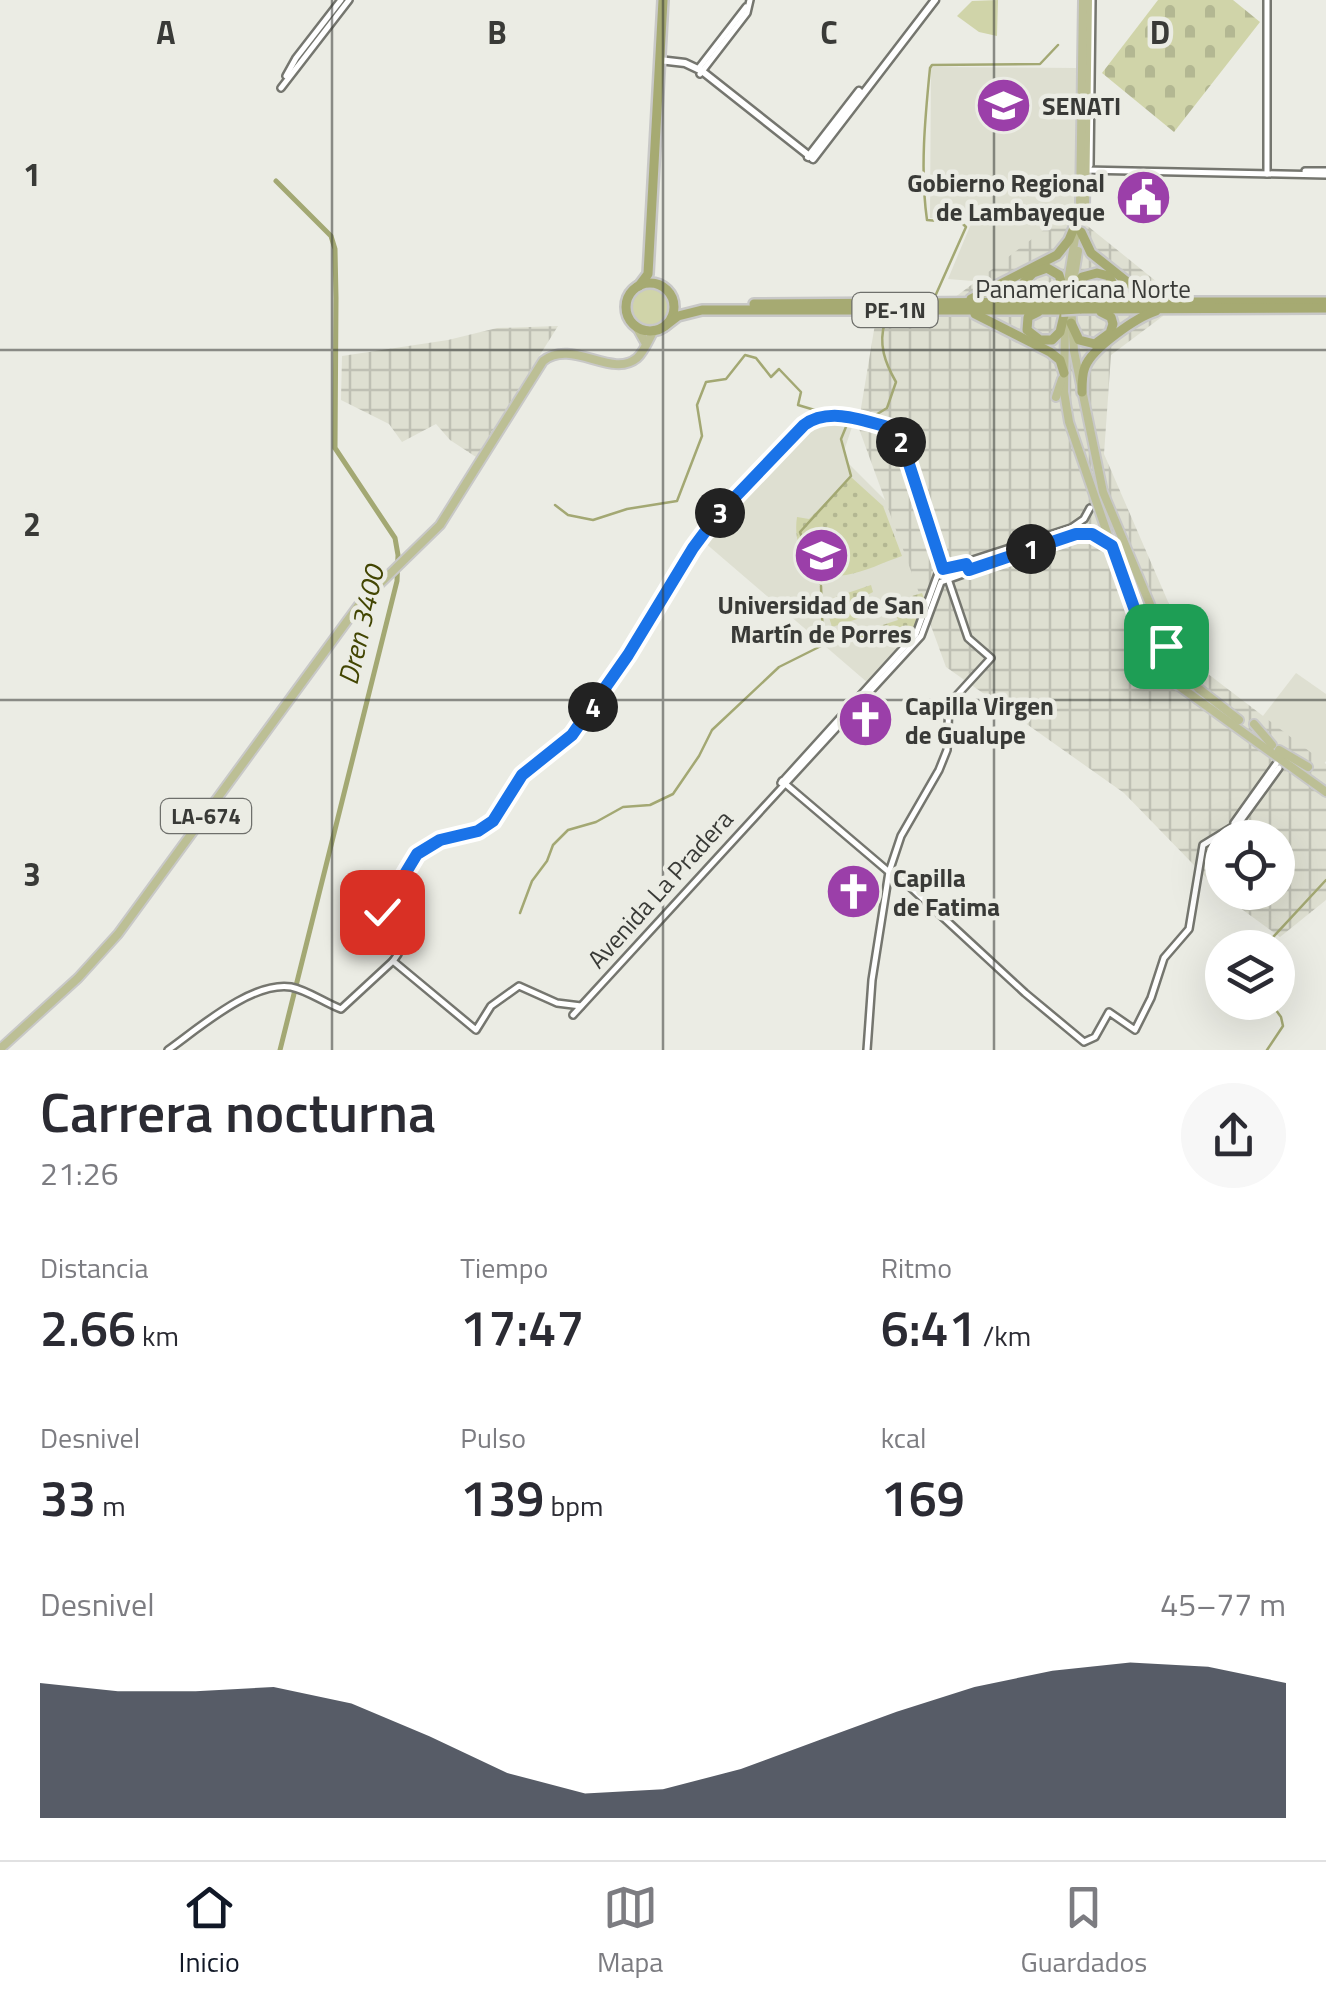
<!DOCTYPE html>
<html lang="es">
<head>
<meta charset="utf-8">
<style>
  :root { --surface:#fff; --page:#f7f7f7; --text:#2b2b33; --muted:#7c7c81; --line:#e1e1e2; --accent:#111827 }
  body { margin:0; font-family:"Titillium Web",sans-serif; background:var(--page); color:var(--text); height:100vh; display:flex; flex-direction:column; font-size:38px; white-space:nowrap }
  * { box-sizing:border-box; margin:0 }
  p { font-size:32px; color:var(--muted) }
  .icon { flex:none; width:55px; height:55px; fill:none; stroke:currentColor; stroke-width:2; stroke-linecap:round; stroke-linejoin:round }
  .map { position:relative; height:1050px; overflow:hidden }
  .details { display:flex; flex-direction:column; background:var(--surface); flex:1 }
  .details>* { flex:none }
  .tools { position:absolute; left:1205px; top:820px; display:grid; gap:20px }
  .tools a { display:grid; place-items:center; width:90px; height:90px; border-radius:50%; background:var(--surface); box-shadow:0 10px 40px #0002; font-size:50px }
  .pin { position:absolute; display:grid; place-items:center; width:85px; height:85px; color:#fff; margin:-42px; border-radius:20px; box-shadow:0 5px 15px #0006 }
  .km { position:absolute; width:50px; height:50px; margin:-25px; border-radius:50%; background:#222; color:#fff; font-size:28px; line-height:50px; text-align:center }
  .round { display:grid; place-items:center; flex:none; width:105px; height:105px; border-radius:52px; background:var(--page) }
  .overview { display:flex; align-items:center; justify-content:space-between; height:170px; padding:0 40px }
  h1 { font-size:55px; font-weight:600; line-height:75px }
  .stats { display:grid; grid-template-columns:repeat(3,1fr); gap:15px; height:170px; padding:10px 40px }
  .stats div { display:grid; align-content:center }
  .stats b { font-size:50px; font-weight:600 }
  .stats small { font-size:28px; font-weight:400 }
  .stats p { font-size:28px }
  .chart { height:280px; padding:20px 40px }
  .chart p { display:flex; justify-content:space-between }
  .chart svg { width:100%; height:180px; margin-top:10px; fill:var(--accent); opacity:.7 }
  .tab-bar { display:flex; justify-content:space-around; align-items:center; height:140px; border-top:2px solid var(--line); background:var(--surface); font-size:28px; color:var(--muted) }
  .tab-bar a { display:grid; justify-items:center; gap:5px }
  .tab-bar .active { color:var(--accent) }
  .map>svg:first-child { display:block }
  .built { fill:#dedfd1 }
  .industrial { fill:url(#industrial-grid); fill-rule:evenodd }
  .grass { fill:url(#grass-dots) }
  .cemetery { fill:url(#cemetery-stones) }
  .park { fill:#d0d4a9 }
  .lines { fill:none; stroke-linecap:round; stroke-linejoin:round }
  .stream { stroke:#a3a873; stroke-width:2.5 }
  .canal { stroke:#a3a873; stroke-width:5 }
  .tertiary-casing { stroke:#75766f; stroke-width:10 }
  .secondary-casing { stroke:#75766f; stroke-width:11 }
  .primary-casing { stroke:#c8c8c7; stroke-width:12 }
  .trunk-casing { stroke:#c8c8c7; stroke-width:14 }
  .tertiary { stroke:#fff; stroke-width:5 }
  .secondary { stroke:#fff; stroke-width:6 }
  .primary { stroke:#bcbf95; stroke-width:8 }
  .trunk { stroke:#a6aa72; stroke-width:9 }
  .trunk-bridge-casing { stroke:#c8c8c7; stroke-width:14; stroke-linecap:butt }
  .trunk-bridge { stroke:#a6aa72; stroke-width:9 }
  .route-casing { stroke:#fff; stroke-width:20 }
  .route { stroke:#1a73e8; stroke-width:12 }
  .grid { fill:none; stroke:#393a37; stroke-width:2.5; stroke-opacity:0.55 }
  .labels { text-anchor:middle; stroke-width:9; stroke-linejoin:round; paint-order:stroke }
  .shield { fill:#ebece4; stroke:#6e6f6b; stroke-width:2.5 }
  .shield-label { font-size:22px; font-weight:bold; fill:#393a37 }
  .poi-label { font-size:25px; font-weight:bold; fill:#393a37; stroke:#ebece4; text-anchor:start }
  .street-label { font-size:25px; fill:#393a37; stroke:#ebece4 }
  .water-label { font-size:28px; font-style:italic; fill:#424502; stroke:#ebece4 }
  .grid-label { font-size:32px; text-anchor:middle; font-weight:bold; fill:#393a37; stroke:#ebece4; stroke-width:9; stroke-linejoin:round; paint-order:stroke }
</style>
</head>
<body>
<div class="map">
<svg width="1326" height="1050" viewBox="0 0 1326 1050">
  <defs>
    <pattern id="industrial-grid" width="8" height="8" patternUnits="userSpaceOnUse" patternTransform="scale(2.5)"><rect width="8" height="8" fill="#dedfd1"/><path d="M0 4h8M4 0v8" fill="none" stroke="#bfc0b4"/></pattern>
    <pattern id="grass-dots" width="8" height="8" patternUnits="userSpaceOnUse" patternTransform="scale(2.5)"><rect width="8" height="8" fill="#d0d4a9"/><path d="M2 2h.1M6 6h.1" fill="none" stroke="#b3b792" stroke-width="1.8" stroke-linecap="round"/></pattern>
    <pattern id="cemetery-stones" width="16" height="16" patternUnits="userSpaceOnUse" patternTransform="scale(2.5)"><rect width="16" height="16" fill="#d0d4a9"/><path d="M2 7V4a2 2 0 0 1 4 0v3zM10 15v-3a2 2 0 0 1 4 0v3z" fill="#b3b792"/></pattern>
  </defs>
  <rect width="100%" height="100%" fill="#ebece4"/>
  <g class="built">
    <path d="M931,67L1076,68L1075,219L998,283L948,279L973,219L930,218Z"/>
    <path d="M824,421L852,427L844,451L848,463L886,501L927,597L915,631L868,683L704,542L723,516L801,430L814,422Z"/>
    <path d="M1296,673L1326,694V761L1321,768L1259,721Z"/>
  </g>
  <g class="industrial">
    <path d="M1069,211L1162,286L1163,316L1111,355L1104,454L1195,664L1326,764V900L1280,937L1225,897L1124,793L946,667L858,426L878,306L954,298ZM1222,838H1278V892H1222Z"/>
    <path d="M558,326L476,457L450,440L436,424L402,442L389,424L341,400L342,356L448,340L497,328Z"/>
  </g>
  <g class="grass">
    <path d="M851,477L883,506L902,556C884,562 865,572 846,575C810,581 792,548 797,517L809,519Z"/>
    <path d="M871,585L873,592L854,602L858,612L871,607L873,614L832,627L824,601Z"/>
    <path d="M922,593L924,598L913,631L896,648L889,628L854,641L852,635L898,620L891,603L897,601L901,610L915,605L912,596Z"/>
  </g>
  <path class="cemetery" d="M1158,0H1233L1260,22L1174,132L1102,73Z"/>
  <g class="park">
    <path d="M998,0L997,36L979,32L957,16L972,1Z"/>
    <circle cx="650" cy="307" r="22"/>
  </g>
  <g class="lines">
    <g class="stream">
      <path d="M933,301L966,227L962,223L927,220C920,171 925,118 930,68L932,65L1040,64L1058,45"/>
      <path d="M874,416L887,408L896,382C885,363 878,344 885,322L929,315"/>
      <path d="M555,505L568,515L593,520L627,509L677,501L702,436L697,405L706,382L726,379L745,355L756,358L771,377L779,369L801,392L798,405L828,414"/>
      <path d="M813,569L800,532L851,476L841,439L848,422"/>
      <path d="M817,575L820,583"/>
      <path d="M821,586L823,641"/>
      <path d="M520,913L532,881L547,861L553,845L568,830L596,822L623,807L650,805L673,794L699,756L712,730L779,667L821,646"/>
      <path d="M1263,948L1326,880"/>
      <path d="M1267,1050L1283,1026L1281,1017L1270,1002"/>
    </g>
    <path class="canal" d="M276,181L331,236L335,249L336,298L335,448L395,538L398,555L397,581L280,1050"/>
    <defs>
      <g id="tertiary">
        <path d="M698,69L746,7"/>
        <path d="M700,74L747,13L750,0"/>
        <path d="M286,76L296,58L341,0"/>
        <path d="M281,88L349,0"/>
        <path d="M1084,170L1326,175"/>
        <path d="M1087,170L1090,165L1092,0"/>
        <path d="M1305,171H1326"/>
        <path d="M1267,174V0"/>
        <path d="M782,781L889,872H894L1025,993L1084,1042L1095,1037L1109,1012L1135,1030L1151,998L1164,958L1189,929L1203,845L1239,823L1279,768"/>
        <path d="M781,783L916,634L939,571L1071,528L1084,519L1090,508"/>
        <path d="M1234,823L1276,764"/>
        <path d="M393,961L398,954L381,925L382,911L417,854L439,839L479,831L493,821L522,775L572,735L628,655L693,548L717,517L762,468L804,425L819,417L829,415L869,421L898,431L968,638L991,658L949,704L947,750L939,770L901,836L889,872L872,980L867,1050"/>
        <path d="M573,1015L921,636L941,582L1076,534H1092L1103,539"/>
        <path d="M168,1050C199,1028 252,981 291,987C307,990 325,1003 341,1009L393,961L476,1030L491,1006L519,986L557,1003L581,1006"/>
      </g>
      <g id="secondary">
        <path d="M659,60L685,63L702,71L812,158"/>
        <path d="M808,157L859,91"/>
        <path d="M813,159L935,0"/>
      </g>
      <g id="primary">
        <path d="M1085,208L1088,0"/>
        <path d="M1073,282L1078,251"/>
        <path d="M1066,294L1080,207L1083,0"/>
        <path d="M1071,306L1074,351L1103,492L1170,652L1198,688L1239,720"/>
        <path d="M1065,323L1064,392L1069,422L1141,632L1158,666L1172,681L1326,792"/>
        <path d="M636,326L646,344"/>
        <path d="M1056,397L1062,379"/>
        <path d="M1254,724L1272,745"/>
        <path d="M1279,750L1308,767"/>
        <path d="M0,1049L78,978L118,934L361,602L440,525L543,361C572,338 612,379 637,358C644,352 649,339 654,330"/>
      </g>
      <g id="trunk">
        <path d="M1081,232L1091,253L1141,293L1154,299"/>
        <circle cx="650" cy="307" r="24"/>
        <path d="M639,286L648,274L663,0"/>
        <path d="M1071,295L1082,277L1097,273L1109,276L1115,288L1102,300"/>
        <path d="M971,299L1057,255L1069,240L1079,216"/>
        <path d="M1041,301L1027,293L1024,282L1033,273L1047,268L1059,275L1066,298"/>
        <path d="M1080,302H1326"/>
        <path d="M754,304L1061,302"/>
        <path d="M1080,309L1326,308"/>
        <path d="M1038,312L1028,317L1027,330L1040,340H1052L1060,332L1066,307"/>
        <path d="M975,314L1050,352L1060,360L1064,373"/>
        <path d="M1071,323L1079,340L1095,344L1110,333L1113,324L1111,317L1101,312"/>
        <path d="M665,326L678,316L702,310H1061"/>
        <path d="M1082,392C1082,383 1082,374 1085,367C1092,348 1137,317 1156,311"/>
      </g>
    </defs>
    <use href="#tertiary" class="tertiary-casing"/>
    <use href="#secondary" class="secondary-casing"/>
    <use href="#primary" class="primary-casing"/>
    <use href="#trunk" class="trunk-casing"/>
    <use href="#tertiary" class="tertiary"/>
    <use href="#secondary" class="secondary"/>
    <use href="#primary" class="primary"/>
    <use href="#trunk" class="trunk"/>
    <defs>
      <g id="trunk-bridge">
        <path d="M1061,302H1080"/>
        <path d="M1061,310L1080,309"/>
      </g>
    </defs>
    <use href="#trunk-bridge" class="trunk-bridge-casing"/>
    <use href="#trunk-bridge" class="trunk-bridge"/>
  </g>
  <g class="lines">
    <defs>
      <path id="route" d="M382,912L417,854L440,840L478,831L493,821L522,775L572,735L628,655L693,548L716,517L804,425C831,405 870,423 898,430L943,569L966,564L969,570L1076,534H1092L1112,546L1149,650L1158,659L1164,660L1168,656L1166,646"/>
    </defs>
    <use href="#route" class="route-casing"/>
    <use href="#route" class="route"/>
  </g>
  <path class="grid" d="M332,0V1050M663,0V1050M994,0V1050M0,350H1326M0,700H1326"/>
  <defs>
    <symbol id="university-disc" viewBox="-11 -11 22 22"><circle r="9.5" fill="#9b3fa9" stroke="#ebece4"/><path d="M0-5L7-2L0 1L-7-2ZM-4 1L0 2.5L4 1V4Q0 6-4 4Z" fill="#fff"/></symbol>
    <symbol id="civic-disc" viewBox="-11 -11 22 22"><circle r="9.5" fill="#9b3fa9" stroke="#ebece4"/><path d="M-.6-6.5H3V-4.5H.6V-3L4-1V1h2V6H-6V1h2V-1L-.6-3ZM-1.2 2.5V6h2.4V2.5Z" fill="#fff"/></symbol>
    <symbol id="church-disc" viewBox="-11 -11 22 22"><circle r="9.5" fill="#9b3fa9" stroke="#ebece4"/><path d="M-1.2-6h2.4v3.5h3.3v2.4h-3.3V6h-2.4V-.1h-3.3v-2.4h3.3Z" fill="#fff"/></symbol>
  </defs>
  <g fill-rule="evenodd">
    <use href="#university-disc" x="972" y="74" width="63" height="63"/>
    <use href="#civic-disc" x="1112" y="166" width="63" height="63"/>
    <use href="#university-disc" x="790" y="524" width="63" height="63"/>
    <use href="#church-disc" x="834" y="688" width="63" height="63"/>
    <use href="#church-disc" x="822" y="860" width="63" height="63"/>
  </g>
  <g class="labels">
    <g class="shield">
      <rect x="852.5" y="293" width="85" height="34" rx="8"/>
      <rect x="161" y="799" width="90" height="34" rx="8"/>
    </g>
    <g class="shield-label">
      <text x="895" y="318">PE-1N</text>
      <text x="206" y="824">LA-674</text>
    </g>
    <g class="poi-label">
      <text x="1042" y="115">SENATI</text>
      <text x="1105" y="192" text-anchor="end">Gobierno Regional<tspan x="1105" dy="29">de Lambayeque</tspan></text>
      <text x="821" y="614" text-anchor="middle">Universidad de San<tspan x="821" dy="29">Martín de Porres</tspan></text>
      <text x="905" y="715">Capilla Virgen<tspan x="905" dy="29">de Gualupe</tspan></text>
      <text x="893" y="887">Capilla<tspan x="893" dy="29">de Fatima</tspan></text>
    </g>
    <g class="street-label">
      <text x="1083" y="298">Panamericana Norte</text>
      <text transform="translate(660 889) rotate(-48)" y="9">Avenida La Pradera</text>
    </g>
    <g class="water-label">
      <text transform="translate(361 625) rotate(-77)" y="10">Dren 3400</text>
    </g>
  </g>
  <g class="grid-label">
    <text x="166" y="44">A</text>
    <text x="497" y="44">B</text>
    <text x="829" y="44">C</text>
    <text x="1160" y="44">D</text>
    <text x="32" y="186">1</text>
    <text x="32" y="536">2</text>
    <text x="32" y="886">3</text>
  </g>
</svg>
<div class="tools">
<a><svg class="icon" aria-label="locate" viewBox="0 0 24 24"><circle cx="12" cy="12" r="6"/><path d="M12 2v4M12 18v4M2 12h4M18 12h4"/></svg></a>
<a><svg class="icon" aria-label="layers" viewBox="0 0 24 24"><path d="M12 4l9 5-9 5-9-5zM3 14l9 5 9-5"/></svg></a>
</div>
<div class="pin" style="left:1166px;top:646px;background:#1e9e55"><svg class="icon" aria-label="arrive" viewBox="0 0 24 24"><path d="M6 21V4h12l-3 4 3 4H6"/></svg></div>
<div class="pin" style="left:382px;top:912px;background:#d93025"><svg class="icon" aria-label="check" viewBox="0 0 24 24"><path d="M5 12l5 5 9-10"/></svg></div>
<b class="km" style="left:1031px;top:549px">1</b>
<b class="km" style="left:901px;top:442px">2</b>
<b class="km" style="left:720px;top:513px">3</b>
<b class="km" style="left:593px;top:707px">4</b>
</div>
<section class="details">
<div class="overview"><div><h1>Carrera nocturna</h1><p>21:26</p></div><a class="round"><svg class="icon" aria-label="share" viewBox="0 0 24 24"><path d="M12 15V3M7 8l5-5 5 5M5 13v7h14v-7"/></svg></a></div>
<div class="stats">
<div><p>Distancia</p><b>2.66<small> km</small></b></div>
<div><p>Tiempo</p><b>17:47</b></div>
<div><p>Ritmo</p><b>6:41<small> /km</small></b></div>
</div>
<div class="stats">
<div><p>Desnivel</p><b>33<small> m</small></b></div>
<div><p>Pulso</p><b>139<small> bpm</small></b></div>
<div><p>kcal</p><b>169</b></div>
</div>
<div class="chart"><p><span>Desnivel</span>45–77 m</p>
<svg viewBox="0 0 160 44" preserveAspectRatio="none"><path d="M0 44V11L10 13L20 13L30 12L40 16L50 24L60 33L70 38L80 37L90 32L100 25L110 18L120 12L130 8L140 6L150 7L160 11V44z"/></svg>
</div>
</section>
<nav class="tab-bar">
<a class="active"><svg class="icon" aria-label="home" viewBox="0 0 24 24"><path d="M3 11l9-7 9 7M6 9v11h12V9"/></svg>Inicio</a>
<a><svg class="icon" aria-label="map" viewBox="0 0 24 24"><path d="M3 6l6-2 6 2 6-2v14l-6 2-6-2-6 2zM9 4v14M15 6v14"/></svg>Mapa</a>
<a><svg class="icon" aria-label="saved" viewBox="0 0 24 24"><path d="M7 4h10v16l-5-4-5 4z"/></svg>Guardados</a>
</nav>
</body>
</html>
